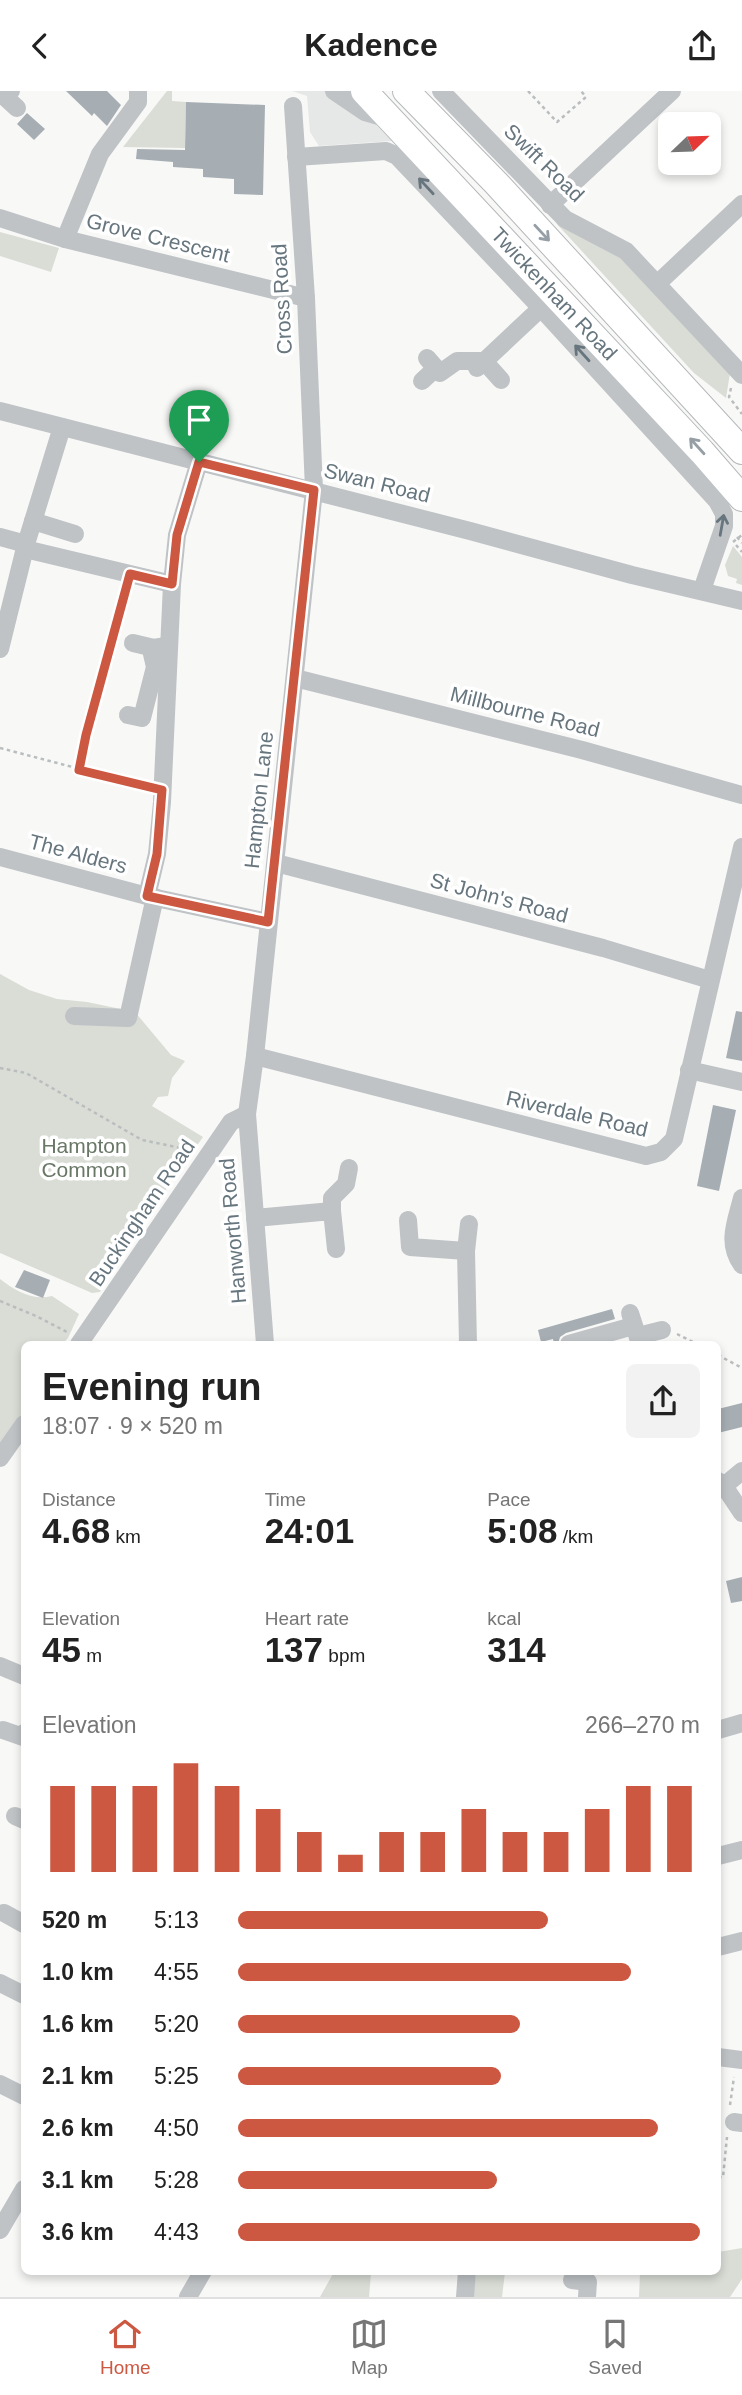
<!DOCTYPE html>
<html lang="en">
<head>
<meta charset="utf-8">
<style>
  :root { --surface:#fff; --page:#f2f2f2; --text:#222; --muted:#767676; --line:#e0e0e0; --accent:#cd5842 }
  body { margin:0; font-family:Helvetica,sans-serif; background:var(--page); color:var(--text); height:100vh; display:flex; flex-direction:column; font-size:26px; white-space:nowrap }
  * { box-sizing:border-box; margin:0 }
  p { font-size:23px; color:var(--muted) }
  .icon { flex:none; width:38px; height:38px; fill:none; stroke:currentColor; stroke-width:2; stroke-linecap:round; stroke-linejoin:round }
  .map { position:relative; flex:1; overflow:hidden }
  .panel { position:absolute; left:21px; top:1250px; width:700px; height:934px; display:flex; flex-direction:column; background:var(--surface); border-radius:10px; box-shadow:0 4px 10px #0003 }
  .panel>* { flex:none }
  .needle { width:46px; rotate:67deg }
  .tools { position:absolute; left:658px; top:21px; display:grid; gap:14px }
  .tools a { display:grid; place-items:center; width:63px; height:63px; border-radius:10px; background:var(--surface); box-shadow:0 4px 10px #0003; font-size:35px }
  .pin { position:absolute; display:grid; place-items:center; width:60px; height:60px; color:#fff; margin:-72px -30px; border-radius:50% 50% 50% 0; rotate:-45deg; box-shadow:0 0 7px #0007 }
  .pin .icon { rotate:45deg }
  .round { display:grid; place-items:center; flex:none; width:74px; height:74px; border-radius:10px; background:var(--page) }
  .head { display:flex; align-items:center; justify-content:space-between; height:119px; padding:0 21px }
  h1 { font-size:38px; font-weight:800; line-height:52px }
  .figures { display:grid; grid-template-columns:repeat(3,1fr); gap:10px; height:119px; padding:7px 21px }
  .figures div { display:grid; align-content:center }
  .figures b { font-size:35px; font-weight:800 }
  .figures small { font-size:19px; font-weight:400 }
  .figures p { font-size:19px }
  .chart { height:196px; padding:14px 21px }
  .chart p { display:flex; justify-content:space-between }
  .chart svg { width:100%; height:126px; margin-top:7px; stroke:var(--accent); stroke-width:6 }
  ul { padding:0 21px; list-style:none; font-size:23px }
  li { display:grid; grid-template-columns:112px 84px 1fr; align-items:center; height:52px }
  li i { height:18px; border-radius:9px; background:var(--accent) }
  header { display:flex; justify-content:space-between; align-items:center; height:91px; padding:0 21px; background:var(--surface); font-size:32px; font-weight:800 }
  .tab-bar { display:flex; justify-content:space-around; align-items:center; height:98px; border-top:2px solid var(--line); background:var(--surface); font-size:19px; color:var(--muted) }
  .tab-bar a { display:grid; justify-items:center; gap:4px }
  .tab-bar .current { color:var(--accent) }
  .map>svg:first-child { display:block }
  .built { fill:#e6e8e7 }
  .green { fill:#d9ddd6 }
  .building { fill:#a6aeb3 }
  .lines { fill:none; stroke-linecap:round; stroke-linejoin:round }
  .highway-casing { stroke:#b5b8bb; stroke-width:28 }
  .path { stroke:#b9bdbe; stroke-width:2.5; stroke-dasharray:3.5 3.5; stroke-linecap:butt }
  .minor { stroke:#bfc3c6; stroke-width:18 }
  .highway { stroke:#fff; stroke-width:26 }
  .path-bridge { stroke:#b9bdbe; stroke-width:2.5; stroke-dasharray:3.5 3.5; stroke-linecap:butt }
  .oneway { stroke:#67767e }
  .oneway2 { stroke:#959fa5 }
  .route-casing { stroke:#fff; stroke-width:14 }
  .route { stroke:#cd5842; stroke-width:9 }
  .labels { text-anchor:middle; stroke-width:7; stroke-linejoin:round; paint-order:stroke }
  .street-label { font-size:21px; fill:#67767e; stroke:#fff }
  .park-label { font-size:21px; fill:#697766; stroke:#fff }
</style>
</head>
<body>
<header><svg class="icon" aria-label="back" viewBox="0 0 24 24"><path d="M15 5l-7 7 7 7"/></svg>Kadence<svg class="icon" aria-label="share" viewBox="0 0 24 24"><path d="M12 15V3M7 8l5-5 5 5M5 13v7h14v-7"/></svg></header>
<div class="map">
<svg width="742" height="2206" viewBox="0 0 742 2206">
  <rect width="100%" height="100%" fill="#f8f8f7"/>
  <path class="built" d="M292,0H343L392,50L319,55L310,41L307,5Z"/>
  <g class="green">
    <path d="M167,0H172V10L186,11L185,57L123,56Z"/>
    <path d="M556,132L619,164L730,282L726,307L694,282Z"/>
    <path d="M0,141L59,157L51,181L0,165Z"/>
    <path d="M733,455L742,466V494L736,492L737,488L728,485L725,474Z"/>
    <path d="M0,883L29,899L57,908L87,911L135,921L171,964L185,970L172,987L168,1005L158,1006L152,1015L203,1046L124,1158L100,1201L92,1202L0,1162Z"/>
    <path d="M0,1188C15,1200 33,1210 52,1205L79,1223L68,1247L62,1253H24V1333L0,1354Z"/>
    <path d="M742,2157V2188L730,2206H639L640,2182L624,2181L718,2180V2161Z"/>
    <path d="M365,2181L371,2182L369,2206H320L334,2181Z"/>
    <path d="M476,2181H505L502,2206H473Z"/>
  </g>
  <g class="building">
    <path d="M66,0H107L121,14L107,35L94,22L92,25Z"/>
    <path d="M186,11L265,14L263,104L234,103V88L203,86V78L173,76V71L136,68L137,58L185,59Z"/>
    <path d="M27,22L45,38L34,49L17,33Z"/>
    <path d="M736,920L742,921V970L726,967Z"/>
    <path d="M713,1014L736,1019L719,1100L697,1095Z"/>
    <path d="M24,1179L50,1189L43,1207L15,1196Z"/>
    <path d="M612,1218L615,1228L566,1242L560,1246L558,1253H554L553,1248L541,1251L538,1239Z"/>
    <path d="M742,1312V1336L718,1342V1318Z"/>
    <path d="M742,1486V1510L731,1512L726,1490Z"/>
  </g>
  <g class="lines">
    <defs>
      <g id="highway">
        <path id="s1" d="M364,0L702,361L742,407"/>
        <path d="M406,0L496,92L742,360"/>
      </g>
    </defs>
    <use href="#highway" class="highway-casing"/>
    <g class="path">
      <path d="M528,0L557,31L586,6L581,0"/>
      <path d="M731,297L729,306L742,323"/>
      <path d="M737,446L742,452"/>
      <path d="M736,454L742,461"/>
      <path d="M0,657L145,695"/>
      <path d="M79,679L86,644L126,499"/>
      <path d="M0,977L26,982L142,1049L191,1059"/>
      <path d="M0,1210L36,1225L67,1241"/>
      <path d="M677,1243L697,1253"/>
      <path d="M718,1264L742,1277"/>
      <path d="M730,2014L734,1986"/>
      <path d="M718,2086H723L727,2046"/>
      <path d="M435,2180L452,2183"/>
    </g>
    <g class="minor">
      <path d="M11,0L5,6L17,17"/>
      <path d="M334,0L365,21L389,28"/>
      <path d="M441,0L565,128L626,160L742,284"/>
      <path d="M296,66L386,60L397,65L541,217L717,410L724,423V435L702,499"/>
      <path d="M550,114L672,0"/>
      <path d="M0,127L65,148L306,207"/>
      <path d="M65,148L100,63L138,11V0"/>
      <path d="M657,193L742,113"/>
      <path d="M427,267L440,282L457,270H484L501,289"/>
      <path d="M477,277L541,217"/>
      <path d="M422,290L436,277"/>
      <path d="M0,320L470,440L632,484L742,510"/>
      <path d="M33,430L75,443"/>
      <path d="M0,446L26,453"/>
      <path d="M25,458L172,493"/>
      <path d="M133,552L154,557L166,555"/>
      <path d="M0,558L26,453L62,336"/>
      <path d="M295,587L582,659L742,704"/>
      <path d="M128,624L142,627L155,576L152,563L154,557"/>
      <path d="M0,766L147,805L268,831"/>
      <path d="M276,772L603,857L710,889"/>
      <path d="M147,805L157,763L162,711L172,493L177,444L199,371"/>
      <path d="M74,925L128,927L155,806"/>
      <path d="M255,965L646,1065L661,1061L674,1048L742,756"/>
      <path d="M689,979L742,991"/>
      <path d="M742,1107C736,1131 726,1152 742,1174"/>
      <path d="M332,1120V1107L346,1093L349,1077"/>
      <path d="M255,1127L332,1120L336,1158"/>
      <path d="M408,1129L410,1156L466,1160"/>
      <path d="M630,1222L640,1253"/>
      <path d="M638,1245L662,1239"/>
      <path d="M79,1253L231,1031L247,1023"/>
      <path d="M265,1253L247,1023L255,965L314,399L306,207L293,15"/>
      <path d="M468,1253L466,1160L469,1133"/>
      <path d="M569,1253L633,1235"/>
      <path d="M0,1367L24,1333"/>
      <path d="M718,1390L724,1395L742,1422"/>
      <path d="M724,1395L742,1380"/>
      <path d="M0,1575L24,1585"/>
      <path d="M3,1639L23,1646L24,1642"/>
      <path d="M718,1639L742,1632"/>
      <path d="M15,1725L24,1729"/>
      <path d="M718,1765L742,1759"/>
      <path d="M4,1822L24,1833"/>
      <path d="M718,1856L742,1850"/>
      <path d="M0,1892L24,1904"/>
      <path d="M718,1966L742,1969"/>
      <path d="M0,1993L24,2005"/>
      <path d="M734,2031L742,2032"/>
      <path d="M0,2139L24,2098"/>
      <path d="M572,2189L588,2191L587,2206"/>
      <path d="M188,2206L203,2180"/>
      <path d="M465,2206L467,2180"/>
    </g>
    <use href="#highway" class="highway"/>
    <path class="path-bridge" d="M733,451L742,444"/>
  </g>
  <defs><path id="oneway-shaft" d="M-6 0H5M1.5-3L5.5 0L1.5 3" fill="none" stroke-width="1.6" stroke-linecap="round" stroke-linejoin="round" transform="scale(1.75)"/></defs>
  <g class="oneway">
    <use href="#oneway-shaft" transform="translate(426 95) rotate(-133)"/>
    <use href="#oneway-shaft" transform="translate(582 262) rotate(-132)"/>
    <use href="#oneway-shaft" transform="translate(722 434) rotate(-80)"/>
  </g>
  <g class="oneway2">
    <use href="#oneway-shaft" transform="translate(542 142) rotate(47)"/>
    <use href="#oneway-shaft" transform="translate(697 355) rotate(-132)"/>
  </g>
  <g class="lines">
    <defs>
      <path id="route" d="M199,371L314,399L268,831L147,805L157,763L162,699L79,679L86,644L130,483L172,493L177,444Z"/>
    </defs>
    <use href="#route" class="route-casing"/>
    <use href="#route" class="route"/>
  </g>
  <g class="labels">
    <g class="street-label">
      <text transform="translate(544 72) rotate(44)" y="7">Swift Road</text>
      <text transform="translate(158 147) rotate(14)" y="7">Grove Crescent</text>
      <text dy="7" stroke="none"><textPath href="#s1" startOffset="278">Twickenham Road</textPath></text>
      <text transform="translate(282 208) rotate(-93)" y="7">Cross Road</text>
      <text transform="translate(377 392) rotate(14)" y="7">Swan Road</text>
      <text transform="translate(525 621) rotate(14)" y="7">Millbourne Road</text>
      <text transform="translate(259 709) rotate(-84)" y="7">Hampton Lane</text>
      <text transform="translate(78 763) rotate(15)" y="7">The Alders</text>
      <text transform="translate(499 807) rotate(15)" y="7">St John's Road</text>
      <text transform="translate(577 1023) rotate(13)" y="7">Riverdale Road</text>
      <text transform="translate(142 1122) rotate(-56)" y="7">Buckingham Road</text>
      <text transform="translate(233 1140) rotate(-95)" y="7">Hanworth Road</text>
    </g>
    <g class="park-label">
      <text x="84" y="1062">Hampton<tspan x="84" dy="24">Common</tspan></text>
    </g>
  </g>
</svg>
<div class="tools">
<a><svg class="needle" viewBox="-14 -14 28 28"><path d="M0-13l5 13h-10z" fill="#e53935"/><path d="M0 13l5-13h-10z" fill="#767676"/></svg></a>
</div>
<div class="pin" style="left:199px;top:371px;background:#1e9e55"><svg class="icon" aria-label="arrive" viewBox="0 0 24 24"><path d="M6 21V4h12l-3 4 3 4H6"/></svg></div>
<section class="panel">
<div class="head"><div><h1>Evening run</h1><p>18:07 · 9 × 520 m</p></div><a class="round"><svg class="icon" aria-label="share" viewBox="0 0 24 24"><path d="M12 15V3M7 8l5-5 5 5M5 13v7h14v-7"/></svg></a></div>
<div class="figures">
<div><p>Distance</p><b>4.68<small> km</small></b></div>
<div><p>Time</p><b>24:01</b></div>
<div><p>Pace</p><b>5:08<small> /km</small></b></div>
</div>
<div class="figures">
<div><p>Elevation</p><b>45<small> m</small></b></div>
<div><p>Heart rate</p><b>137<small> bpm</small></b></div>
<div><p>kcal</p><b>314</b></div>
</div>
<div class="chart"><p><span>Elevation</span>266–270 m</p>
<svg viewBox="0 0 160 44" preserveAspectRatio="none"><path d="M5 44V14M15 44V14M25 44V14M35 44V6M45 44V14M55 44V22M65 44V30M75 44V38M85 44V30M95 44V30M105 44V22M115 44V30M125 44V30M135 44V22M145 44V14M155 44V14"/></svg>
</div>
<ul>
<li><b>520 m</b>5:13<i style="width:67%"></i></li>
<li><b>1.0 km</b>4:55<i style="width:85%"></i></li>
<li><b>1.6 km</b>5:20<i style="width:61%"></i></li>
<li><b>2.1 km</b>5:25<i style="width:57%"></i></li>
<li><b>2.6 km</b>4:50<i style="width:91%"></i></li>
<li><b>3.1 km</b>5:28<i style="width:56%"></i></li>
<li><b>3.6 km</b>4:43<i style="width:100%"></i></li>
</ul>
</section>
</div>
<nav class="tab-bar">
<a class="current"><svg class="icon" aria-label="home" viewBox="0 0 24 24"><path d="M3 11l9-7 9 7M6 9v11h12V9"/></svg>Home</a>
<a><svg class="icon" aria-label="map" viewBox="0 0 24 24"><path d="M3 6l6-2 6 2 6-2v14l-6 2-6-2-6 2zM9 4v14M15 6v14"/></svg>Map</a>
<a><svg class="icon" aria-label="saved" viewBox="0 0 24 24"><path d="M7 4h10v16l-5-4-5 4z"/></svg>Saved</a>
</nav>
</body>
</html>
